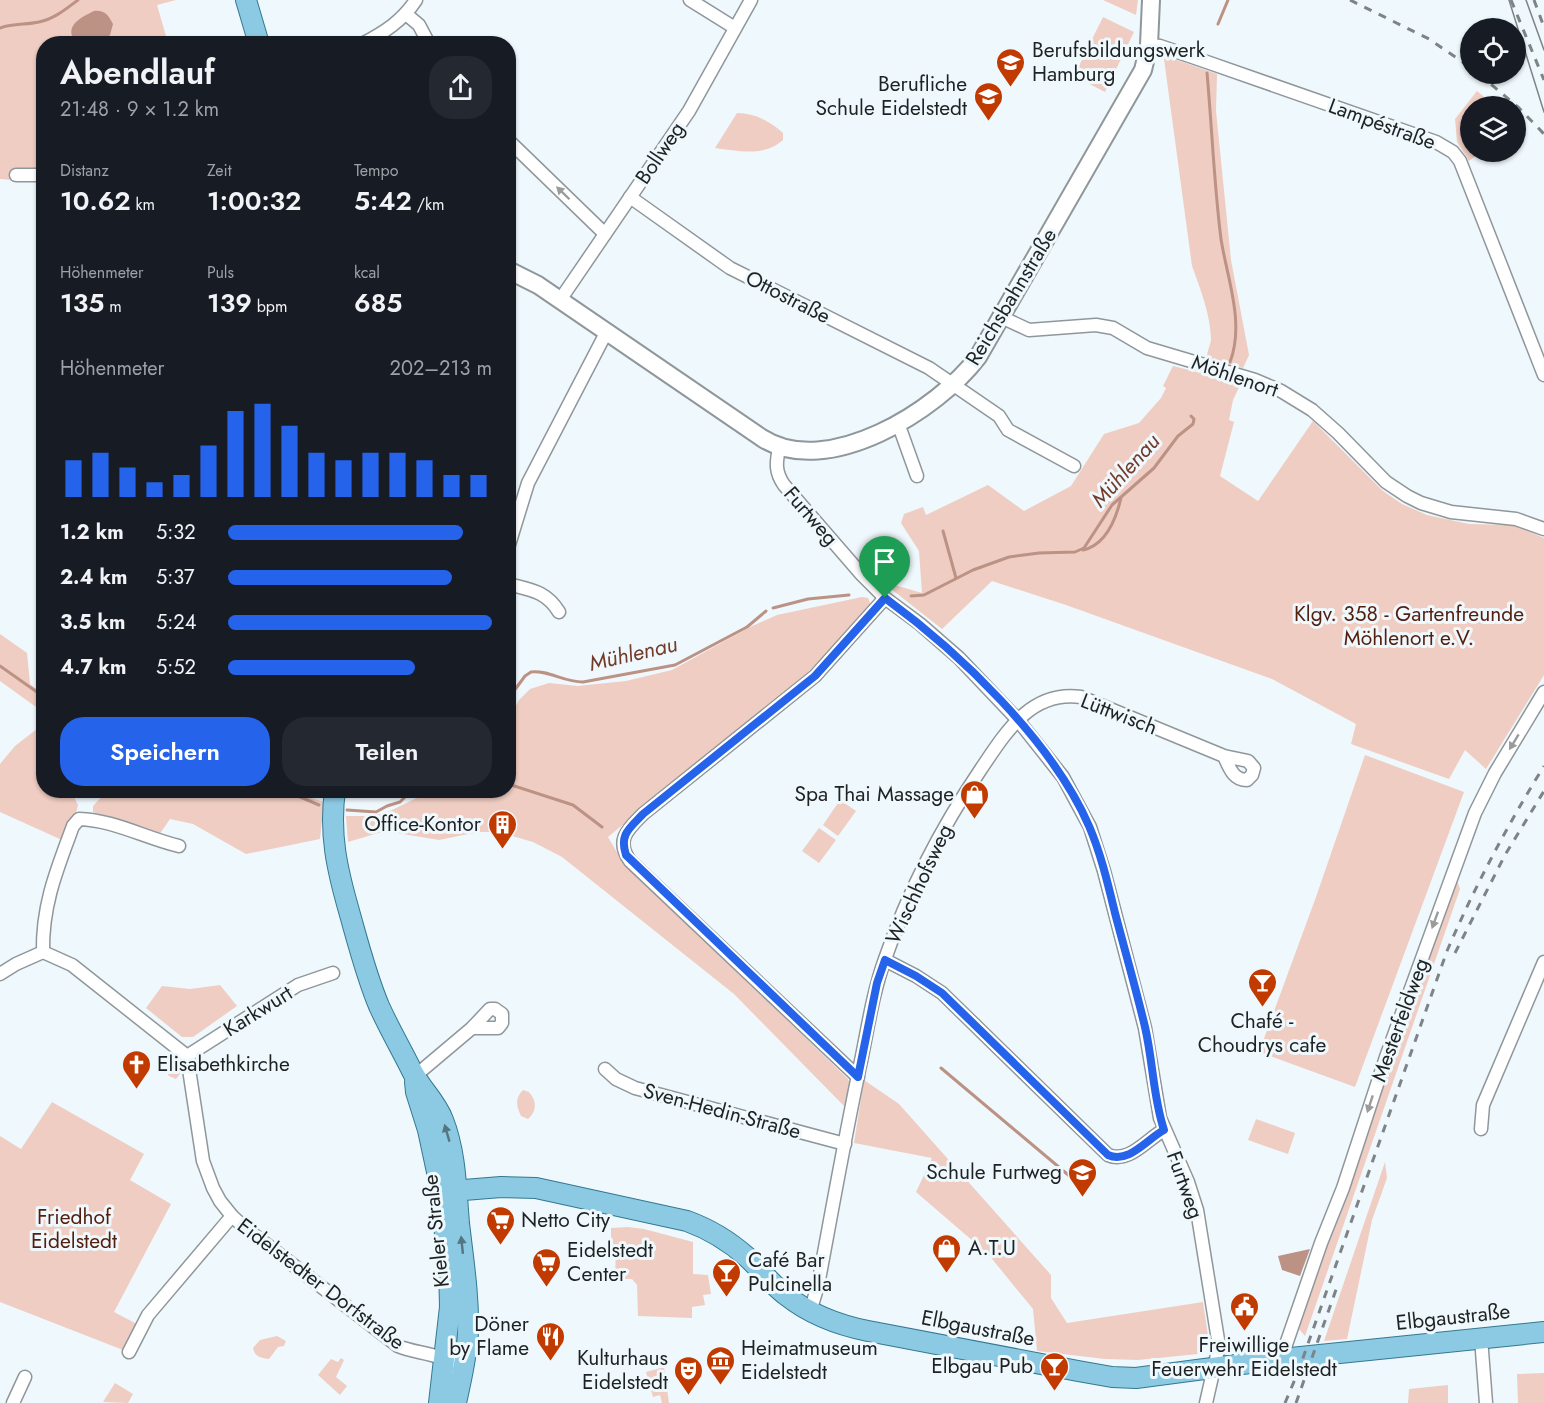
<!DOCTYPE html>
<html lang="de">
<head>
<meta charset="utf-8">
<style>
  :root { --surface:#171b24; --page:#242831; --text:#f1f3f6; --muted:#9ea1a6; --accent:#2563eb }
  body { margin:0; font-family:Jost,sans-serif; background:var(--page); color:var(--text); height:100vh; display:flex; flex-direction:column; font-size:22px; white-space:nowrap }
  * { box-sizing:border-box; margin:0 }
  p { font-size:20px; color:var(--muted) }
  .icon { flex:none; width:33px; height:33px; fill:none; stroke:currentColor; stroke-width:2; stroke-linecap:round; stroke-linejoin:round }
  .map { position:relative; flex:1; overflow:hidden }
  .side { position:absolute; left:36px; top:36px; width:480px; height:762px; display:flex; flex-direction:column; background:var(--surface); border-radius:24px; box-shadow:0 2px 4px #0004 }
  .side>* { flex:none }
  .fabs { position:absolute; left:1460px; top:18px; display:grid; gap:12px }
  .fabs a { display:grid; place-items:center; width:66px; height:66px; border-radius:50%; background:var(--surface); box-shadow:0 2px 4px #0004; font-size:30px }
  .pin { position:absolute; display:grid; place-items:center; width:51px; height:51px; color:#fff; margin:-62px -26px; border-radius:50% 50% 50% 0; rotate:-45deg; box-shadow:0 0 6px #0007 }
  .pin .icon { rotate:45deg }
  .round { display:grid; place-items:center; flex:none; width:63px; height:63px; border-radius:24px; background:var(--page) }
  .overview { display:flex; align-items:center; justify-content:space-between; height:102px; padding:0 24px }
  h1 { font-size:33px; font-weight:600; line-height:45px }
  .metrics { display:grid; grid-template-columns:repeat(3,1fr); gap:9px; height:102px; padding:6px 24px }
  .metrics div { display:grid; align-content:center }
  .metrics b { font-size:26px; font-weight:600 }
  .metrics small { font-size:16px; font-weight:400 }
  .metrics p { font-size:16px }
  .chart { height:168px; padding:12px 24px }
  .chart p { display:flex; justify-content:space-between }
  .chart svg { width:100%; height:108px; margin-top:6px; stroke:var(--accent); stroke-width:6 }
  .cta { display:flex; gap:12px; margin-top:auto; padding:12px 24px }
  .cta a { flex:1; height:69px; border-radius:24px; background:var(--accent); color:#fff; font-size:24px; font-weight:600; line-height:69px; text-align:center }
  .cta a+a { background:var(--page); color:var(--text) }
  ul { padding:0 24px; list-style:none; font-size:20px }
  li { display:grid; grid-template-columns:96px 72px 1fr; align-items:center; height:45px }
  li i { height:15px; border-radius:8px; background:var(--accent) }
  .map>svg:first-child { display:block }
  .green { fill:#efcdc2 }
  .water { fill:#bc9285 }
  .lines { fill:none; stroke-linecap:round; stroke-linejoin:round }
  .stream { stroke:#bc9285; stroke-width:3 }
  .street-casing { stroke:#8f979b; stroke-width:15 }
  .secondary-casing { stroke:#8f979b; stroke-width:20 }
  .primary-casing { stroke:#337892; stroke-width:22 }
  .street { stroke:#fff; stroke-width:12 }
  .secondary { stroke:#fff; stroke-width:16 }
  .primary { stroke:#8bcae2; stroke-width:20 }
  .tram { stroke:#7d8386; stroke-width:1.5 }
  .rail { stroke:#7d8386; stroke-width:3; stroke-dasharray:8 8; stroke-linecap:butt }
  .oneway { fill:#9a9c9c }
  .oneway2 { fill:#547682 }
  .route-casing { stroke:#fff; stroke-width:12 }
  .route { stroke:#2563eb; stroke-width:8 }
  .labels { text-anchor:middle; stroke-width:6; stroke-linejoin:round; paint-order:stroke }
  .poi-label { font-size:21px; fill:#1e2223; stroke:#eff8fc; text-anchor:start }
  .street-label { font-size:21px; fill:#1e2223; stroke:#eff8fc }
  .park-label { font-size:21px; fill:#541e0d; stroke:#eff8fc }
  .water-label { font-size:22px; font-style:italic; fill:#733b29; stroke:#eff8fc }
</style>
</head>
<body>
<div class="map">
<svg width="1544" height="1403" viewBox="0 0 1544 1403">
  <rect width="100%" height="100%" fill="#eff8fc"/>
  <g class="green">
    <path d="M0,0H176L157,5L168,43L44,44L43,168H13L12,180L0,179Z"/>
    <path d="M1103,0H1138L1136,15Z"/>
    <path d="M1103,17L1134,32L1105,92L1074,76Z"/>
    <path d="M1171,58L1217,74L1216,111L1231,260L1249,355L1243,368L1207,358C1207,351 1210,346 1211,340C1211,316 1200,288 1192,266L1164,59Z"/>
    <path d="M1477,91L1495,106H1470V152H1481L1469,161L1457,142L1455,119Z"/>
    <path d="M737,113C754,113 770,121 783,133V140C764,157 739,151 715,148Z"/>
    <path d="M1173,366L1241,383L1233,400L1229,420L1234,422L1220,476L1258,501L1313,421L1383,491L1402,504L1427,515L1469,524L1514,525L1544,538V675L1486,769L1465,750L1449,779L1351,744L1356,724L1272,679L1066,605L992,581L942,629L881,581L922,593L919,551L901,523L904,514L923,507L926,515L988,485L1024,511L1071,486L1104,434L1139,423L1161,398L1166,388L1163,386Z"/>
    <path d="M862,597L868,598C871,604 871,607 867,613L807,673L608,837L622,861L848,1079L850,1084L845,1107L734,994L562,857L533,842L499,832H478L439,840L385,831L348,842L346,816H373L390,811L431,791L508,790L509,719L519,700L530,689L549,683L578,686L626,681L672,670L750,627L777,615Z"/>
    <path d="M0,634L27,653L30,684L43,694V712L0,681Z"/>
    <path d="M42,725L44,790L71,791L78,805L75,817L62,840L0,812V764L15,746Z"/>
    <path d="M1365,755L1464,792L1355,1087L1259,1052L1316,897Z"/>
    <path d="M108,790L298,791L308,797L324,802L320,839L246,854L193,824L170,819L159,835L93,812V806Z"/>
    <path d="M840,800L856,811L838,836L823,825Z"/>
    <path d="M819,828L836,840L819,863L802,851Z"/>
    <path d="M1454,871L1460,889L1305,1336L1299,1329Z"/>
    <path d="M220,985L237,1006L193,1037H182L146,1008L162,986L190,989Z"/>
    <path d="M171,1051L180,1062L183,1070L176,1079L169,1076L162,1065L164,1060Z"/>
    <path d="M864,1080L899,1104L1051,1275V1298L1067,1323L1203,1302L1209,1343L1198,1354L1138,1360L1105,1359L1037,1351L1033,1309L988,1254L916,1192L932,1158L854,1143Z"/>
    <path d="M523,1090L529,1092C537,1101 537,1111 528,1119L521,1116C516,1106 515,1098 523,1090Z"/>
    <path d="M52,1102L144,1154L130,1180L171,1204L114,1312L137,1324L123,1350L0,1302V1136L21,1149Z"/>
    <path d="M1256,1119L1295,1133L1288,1154L1248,1140Z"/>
    <path d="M1385,1162L1387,1178L1372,1220L1347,1339L1324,1341Z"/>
    <path d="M628,1227L644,1229L693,1242V1274L708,1275L711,1294L703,1295L705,1305L692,1307V1318L638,1316L637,1285L632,1279H615L616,1247L611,1246V1228Z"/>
    <path d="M277,1336L286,1341L284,1346L278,1347L269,1359C261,1358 255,1357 253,1348L260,1340Z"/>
    <path d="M341,1358L344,1360L336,1377L347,1386L340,1395L318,1375L331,1359L338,1362Z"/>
    <path d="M664,1367L669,1403H662L660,1395L653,1397L646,1372Z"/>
    <path d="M1544,1373V1403H1518L1517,1374Z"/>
    <path d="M115,1383L133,1394L128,1403L103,1402Z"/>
    <path d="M1448,1385V1403H1408L1409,1389Z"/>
  </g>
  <g class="water">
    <path d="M94,11C105,10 108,15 113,24L110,35L101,43H76C63,26 80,18 94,11Z"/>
    <path d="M1310,1249L1300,1276L1282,1270L1278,1256Z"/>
  </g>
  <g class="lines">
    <g class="stream">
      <path d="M1218,24L1228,0"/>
      <path d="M0,28C13,23 26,25 39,22C54,19 66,9 78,0"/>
      <path d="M1207,73C1212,128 1214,184 1221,239C1227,278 1245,323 1230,362"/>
      <path d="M943,531L956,578"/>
      <path d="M1083,550C1106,545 1116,519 1121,498"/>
      <path d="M911,596L924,595L973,570L1009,557L1039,553L1075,552L1084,548L1112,505L1154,468L1178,436L1193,424L1194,419L1191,416"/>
      <path d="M773,608L808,599L849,595"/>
      <path d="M0,666L44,697"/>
      <path d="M508,699L525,676L531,672C549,670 563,682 583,682L675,665L747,627L766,611"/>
      <path d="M508,784L573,805L602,827"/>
      <path d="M284,790L319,805"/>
      <path d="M347,810L376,812L387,806L400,802L412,790"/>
      <path d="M941,1068L1079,1184"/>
    </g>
    <defs>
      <g id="street">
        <path d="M690,0L735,28"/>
        <path d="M406,14L419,25L429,44"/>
        <path d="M362,44C385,32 402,21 416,0"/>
        <path d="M1149,45L1160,46L1204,61L1436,142L1453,152L1460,161L1544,375"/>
        <path d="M508,140L605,234"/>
        <path d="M16,175H44"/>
        <path d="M630,197L730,268L929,368L999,416L1008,430L1074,466"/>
        <path d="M560,300L689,111L751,0"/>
        <path d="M1001,317L1029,330L1096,325L1113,328L1147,348L1255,380L1281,391L1312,410L1338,433L1386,482L1407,496L1421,503L1451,512L1516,519L1544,529"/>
        <path d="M898,423L917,476"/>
        <path d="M779,448C776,463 775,472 784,485L862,575L885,598L920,624L959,658L1017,719L1063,777L1090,827L1104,871L1145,1028L1160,1118L1188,1182L1197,1210L1219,1346L1206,1403"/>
        <path d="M508,548L528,483L607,331"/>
        <path d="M508,584C531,590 546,591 559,612"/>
        <path d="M43,952L72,965L187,1056L203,1161L213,1188L220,1201L232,1216L244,1227L398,1346C412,1353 447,1354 454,1366C457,1370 457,1376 458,1380"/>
        <path d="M43,952C42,905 57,869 73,826L79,819C114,820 145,838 179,846"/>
        <path d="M885,960L916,976L942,993L1108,1155C1129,1164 1147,1139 1164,1130"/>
        <path d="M0,974L16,964L43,952"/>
        <path d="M187,1056L298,985L333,973"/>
        <path d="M605,1069L616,1079L635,1088L845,1144"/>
        <path d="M415,1076L472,1028H498L502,1023V1014L495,1009H490L472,1028"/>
        <path d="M858,1077L630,861C615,840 628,829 643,814L815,676L885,598"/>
        <path d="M1481,1129L1483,1105L1544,962"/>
        <path d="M810,1312L818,1285C832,1211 845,1136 861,1061C868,1027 873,992 885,959C908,892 941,828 981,769C1006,732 1031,690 1081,697L1224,756L1248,761L1254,768L1252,775L1247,780C1233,780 1229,767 1224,756"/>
        <path d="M1481,1338L1486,1403"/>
        <path d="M129,1352L148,1315L232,1216"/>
        <path d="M1281,1359L1321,1243L1343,1188L1386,1057L1475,813L1495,773L1544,692"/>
        <path d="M13,1403L25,1377"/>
      </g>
      <path id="secondary" d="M508,270L538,285L762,438C827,480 938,410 978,357L1143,70L1149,45L1151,0"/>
      <g id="primary">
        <path d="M246,0L259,44"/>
        <path d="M335,790C329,834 337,869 349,911C358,943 366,975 379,1006C389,1028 401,1049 412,1071C421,1089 436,1101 443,1120C456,1153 456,1189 459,1223C463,1259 469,1295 468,1332C467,1356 461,1379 456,1403"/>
        <path d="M415,1082L416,1092L428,1130L437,1172L449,1265L450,1307L439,1403"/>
        <path d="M439,1192L501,1187L536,1188L687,1221C709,1229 729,1241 747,1257C761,1270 772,1285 787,1296C811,1315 838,1325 868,1331L1078,1371L1112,1377L1136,1378L1281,1359L1544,1332"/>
      </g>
    </defs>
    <use href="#street" class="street-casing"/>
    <use href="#secondary" class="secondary-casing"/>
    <use href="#primary" class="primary-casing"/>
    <use href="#street" class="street"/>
    <use href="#secondary" class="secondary"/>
    <use href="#primary" class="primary"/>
    <g class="tram">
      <path d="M1509,0L1544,112"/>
      <path d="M1526,0L1544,50"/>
    </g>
    <g class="rail">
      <path d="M1350,0L1429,39L1470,67"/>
      <path d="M1511,0L1544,80"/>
      <path d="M1534,0L1544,27"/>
      <path d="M1479,74L1519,108L1544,134"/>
      <path d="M1455,953L1505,855L1544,791"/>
      <path d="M1285,1403L1298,1372L1447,951C1475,886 1507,826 1544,766"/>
      <path d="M1296,1403L1338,1284"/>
    </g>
  </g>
  <defs><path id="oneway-solid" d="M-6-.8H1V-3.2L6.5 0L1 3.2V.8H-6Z" transform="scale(1.5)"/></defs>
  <g class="oneway">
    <use href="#oneway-solid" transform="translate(563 193) rotate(-136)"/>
    <use href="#oneway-solid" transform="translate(1514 742) rotate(121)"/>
    <use href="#oneway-solid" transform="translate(1435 920) rotate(110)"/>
    <use href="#oneway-solid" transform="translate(1370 1104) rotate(108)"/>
  </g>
  <g class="oneway2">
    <use href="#oneway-solid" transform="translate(447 1133) rotate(-106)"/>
    <use href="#oneway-solid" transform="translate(462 1245) rotate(-96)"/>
  </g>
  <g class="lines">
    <defs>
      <path id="route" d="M885,598C959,652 1052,741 1089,826C1101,854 1108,884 1115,913C1125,951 1136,989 1145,1027C1153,1061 1153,1097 1164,1130C1147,1139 1129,1164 1108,1155L942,993L916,976L885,960L877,983L858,1077L626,855C619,834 630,828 643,814L815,676Z"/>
    </defs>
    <use href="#route" class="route-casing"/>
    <use href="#route" class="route"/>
  </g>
  <defs>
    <symbol id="school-pin" viewBox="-11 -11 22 30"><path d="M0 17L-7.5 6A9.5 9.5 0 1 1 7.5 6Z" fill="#c13a00" stroke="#eff8fc"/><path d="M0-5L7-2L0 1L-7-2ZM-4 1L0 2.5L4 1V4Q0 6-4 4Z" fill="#fff"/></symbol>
    <symbol id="shop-pin" viewBox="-11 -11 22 30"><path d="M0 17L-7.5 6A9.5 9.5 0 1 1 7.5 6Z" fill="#c13a00" stroke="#eff8fc"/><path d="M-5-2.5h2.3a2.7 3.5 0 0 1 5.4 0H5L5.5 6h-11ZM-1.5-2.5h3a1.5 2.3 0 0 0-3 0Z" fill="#fff"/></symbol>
    <symbol id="building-pin" viewBox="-11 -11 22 30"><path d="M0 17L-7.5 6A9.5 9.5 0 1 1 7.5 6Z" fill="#c13a00" stroke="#eff8fc"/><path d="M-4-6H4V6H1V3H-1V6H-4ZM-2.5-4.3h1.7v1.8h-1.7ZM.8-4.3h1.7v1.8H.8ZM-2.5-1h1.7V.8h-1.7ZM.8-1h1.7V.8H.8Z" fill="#fff"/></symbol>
    <symbol id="bar-pin" viewBox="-11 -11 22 30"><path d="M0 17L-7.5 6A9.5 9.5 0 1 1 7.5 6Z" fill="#c13a00" stroke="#eff8fc"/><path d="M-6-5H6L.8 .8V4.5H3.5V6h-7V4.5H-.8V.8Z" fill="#fff"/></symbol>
    <symbol id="church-pin" viewBox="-11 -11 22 30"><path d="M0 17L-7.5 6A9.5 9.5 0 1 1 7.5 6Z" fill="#c13a00" stroke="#eff8fc"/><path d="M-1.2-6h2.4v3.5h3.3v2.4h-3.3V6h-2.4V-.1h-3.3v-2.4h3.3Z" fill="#fff"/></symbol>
    <symbol id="supermarket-pin" viewBox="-11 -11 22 30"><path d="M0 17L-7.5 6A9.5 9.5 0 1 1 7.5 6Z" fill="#c13a00" stroke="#eff8fc"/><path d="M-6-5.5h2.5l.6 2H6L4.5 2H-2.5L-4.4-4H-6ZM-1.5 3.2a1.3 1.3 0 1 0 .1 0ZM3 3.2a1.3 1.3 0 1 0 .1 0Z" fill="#fff"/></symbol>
    <symbol id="civic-pin" viewBox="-11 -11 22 30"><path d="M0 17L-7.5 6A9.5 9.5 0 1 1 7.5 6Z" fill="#c13a00" stroke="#eff8fc"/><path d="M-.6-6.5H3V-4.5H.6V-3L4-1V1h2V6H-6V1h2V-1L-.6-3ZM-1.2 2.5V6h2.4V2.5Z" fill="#fff"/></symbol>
    <symbol id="restaurant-pin" viewBox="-11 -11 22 30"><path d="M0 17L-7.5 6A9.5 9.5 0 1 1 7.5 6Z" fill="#c13a00" stroke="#eff8fc"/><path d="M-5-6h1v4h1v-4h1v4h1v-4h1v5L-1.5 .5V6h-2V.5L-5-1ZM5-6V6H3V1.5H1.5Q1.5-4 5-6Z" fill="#fff"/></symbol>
    <symbol id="museum-pin" viewBox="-11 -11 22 30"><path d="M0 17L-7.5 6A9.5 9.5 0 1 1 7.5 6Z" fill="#c13a00" stroke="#eff8fc"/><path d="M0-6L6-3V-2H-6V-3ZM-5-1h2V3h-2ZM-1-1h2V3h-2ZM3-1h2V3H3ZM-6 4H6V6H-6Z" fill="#fff"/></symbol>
    <symbol id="theatre-pin" viewBox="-11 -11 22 30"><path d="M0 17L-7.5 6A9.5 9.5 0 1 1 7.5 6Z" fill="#c13a00" stroke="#eff8fc"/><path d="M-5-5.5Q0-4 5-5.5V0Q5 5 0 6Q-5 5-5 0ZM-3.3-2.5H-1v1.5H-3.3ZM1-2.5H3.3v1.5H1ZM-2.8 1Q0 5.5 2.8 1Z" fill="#fff"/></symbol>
  </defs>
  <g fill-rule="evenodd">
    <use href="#school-pin" x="994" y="46" width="33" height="45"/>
    <use href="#school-pin" x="972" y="80" width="33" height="45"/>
    <use href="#shop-pin" x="958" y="778" width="33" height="45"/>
    <use href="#building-pin" x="486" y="808" width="33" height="45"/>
    <use href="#bar-pin" x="1246" y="966" width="33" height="45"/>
    <use href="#church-pin" x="120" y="1048" width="33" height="45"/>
    <use href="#school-pin" x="1066" y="1156" width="33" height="45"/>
    <use href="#supermarket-pin" x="484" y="1204" width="33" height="45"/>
    <use href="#shop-pin" x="930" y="1232" width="33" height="45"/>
    <use href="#supermarket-pin" x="530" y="1246" width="33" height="45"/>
    <use href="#bar-pin" x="710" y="1256" width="33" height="45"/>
    <use href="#civic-pin" x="1228" y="1290" width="33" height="45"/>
    <use href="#restaurant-pin" x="534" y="1320" width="33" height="45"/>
    <use href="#museum-pin" x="704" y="1344" width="33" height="45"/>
    <use href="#bar-pin" x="1038" y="1350" width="33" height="45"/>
    <use href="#theatre-pin" x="672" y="1354" width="33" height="45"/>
  </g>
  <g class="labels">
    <g class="poi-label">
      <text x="1032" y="57">Berufsbildungswerk<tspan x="1032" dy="24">Hamburg</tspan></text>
      <text x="967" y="91" text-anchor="end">Berufliche<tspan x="967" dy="24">Schule Eidelstedt</tspan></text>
      <text x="954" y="801" text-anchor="end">Spa Thai Massage</text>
      <text x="481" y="831" text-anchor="end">Office-Kontor</text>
      <text x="1262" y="1028" text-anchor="middle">Chafé -<tspan x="1262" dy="24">Choudrys cafe</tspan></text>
      <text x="157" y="1071">Elisabethkirche</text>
      <text x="1062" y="1179" text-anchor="end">Schule Furtweg</text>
      <text x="521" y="1227">Netto City</text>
      <text x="968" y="1255">A.T.U</text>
      <text x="567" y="1257">Eidelstedt<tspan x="567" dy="24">Center</tspan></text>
      <text x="748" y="1267">Café Bar<tspan x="748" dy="24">Pulcinella</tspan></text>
      <text x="529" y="1331" text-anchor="end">Döner<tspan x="529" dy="24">by Flame</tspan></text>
      <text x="1244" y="1352" text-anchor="middle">Freiwillige<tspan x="1244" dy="24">Feuerwehr Eidelstedt</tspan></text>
      <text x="741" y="1355">Heimatmuseum<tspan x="741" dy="24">Eidelstedt</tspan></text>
      <text x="668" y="1365" text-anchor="end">Kulturhaus<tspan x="668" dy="24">Eidelstedt</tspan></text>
      <text x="1033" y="1373" text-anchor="end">Elbgau Pub</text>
    </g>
    <g class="street-label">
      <text transform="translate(1382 124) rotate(20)" y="7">Lampéstraße</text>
      <text transform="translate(660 153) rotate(-56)" y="7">Bollweg</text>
      <text transform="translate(788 297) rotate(27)" y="7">Ottostraße</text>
      <text transform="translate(1011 297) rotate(-59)" y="7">Reichsbahnstraße</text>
      <text transform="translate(1235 376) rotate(19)" y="7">Möhlenort</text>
      <text transform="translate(811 516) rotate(49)" y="7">Furtweg</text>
      <text transform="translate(1119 714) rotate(21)" y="7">Lüttwisch</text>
      <text transform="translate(919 884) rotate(-65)" y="7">Wischhofsweg</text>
      <text transform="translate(258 1011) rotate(-32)" y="7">Karkwurt</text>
      <text transform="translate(1400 1020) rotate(-70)" y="7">Mesterfeldweg</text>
      <text transform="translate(722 1111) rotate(15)" y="7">Sven-Hedin-Straße</text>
      <text transform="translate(1185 1185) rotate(70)" y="7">Furtweg</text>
      <text transform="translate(436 1231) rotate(-96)" y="7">Kieler Straße</text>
      <text transform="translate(321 1284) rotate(37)" y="7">Eidelstedter Dorfstraße</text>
      <text transform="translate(1453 1317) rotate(-6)" y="7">Elbgaustraße</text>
      <text transform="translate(978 1328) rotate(11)" y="7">Elbgaustraße</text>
    </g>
    <g class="park-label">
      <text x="1409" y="621">Klgv. 358 - Gartenfreunde<tspan x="1409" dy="24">Möhlenort e.V.</tspan></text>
      <text x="74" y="1224">Friedhof<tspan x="74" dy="24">Eidelstedt</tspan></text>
    </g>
    <g class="water-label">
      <text transform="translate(1125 470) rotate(-48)" y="8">Mühlenau</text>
      <text transform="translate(633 653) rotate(-13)" y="8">Mühlenau</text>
    </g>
  </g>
</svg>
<div class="fabs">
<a><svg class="icon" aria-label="locate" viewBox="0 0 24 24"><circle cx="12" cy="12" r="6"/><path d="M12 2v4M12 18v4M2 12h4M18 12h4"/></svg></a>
<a><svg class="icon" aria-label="layers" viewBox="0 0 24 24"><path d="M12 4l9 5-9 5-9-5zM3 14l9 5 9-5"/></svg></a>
</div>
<div class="pin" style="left:885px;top:598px;background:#1e9e55"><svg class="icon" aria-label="arrive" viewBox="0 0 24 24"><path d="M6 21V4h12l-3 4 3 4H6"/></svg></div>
<section class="side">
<div class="overview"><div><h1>Abendlauf</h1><p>21:48 · 9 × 1.2 km</p></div><a class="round"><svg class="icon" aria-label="share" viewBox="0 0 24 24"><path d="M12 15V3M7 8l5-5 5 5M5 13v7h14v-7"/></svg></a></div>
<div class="metrics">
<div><p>Distanz</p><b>10.62<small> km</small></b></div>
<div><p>Zeit</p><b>1:00:32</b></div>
<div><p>Tempo</p><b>5:42<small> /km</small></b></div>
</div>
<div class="metrics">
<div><p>Höhenmeter</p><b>135<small> m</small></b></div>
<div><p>Puls</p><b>139<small> bpm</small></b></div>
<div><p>kcal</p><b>685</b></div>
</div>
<div class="chart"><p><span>Höhenmeter</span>202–213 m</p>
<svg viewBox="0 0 160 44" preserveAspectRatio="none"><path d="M5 44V29M15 44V26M25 44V32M35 44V38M45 44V35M55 44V23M65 44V9M75 44V6M85 44V15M95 44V26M105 44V29M115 44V26M125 44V26M135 44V29M145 44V35M155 44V35"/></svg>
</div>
<ul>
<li><b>1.2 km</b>5:32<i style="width:89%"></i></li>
<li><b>2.4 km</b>5:37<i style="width:85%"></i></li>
<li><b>3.5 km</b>5:24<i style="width:100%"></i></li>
<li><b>4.7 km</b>5:52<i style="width:71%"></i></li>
</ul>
<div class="cta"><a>Speichern</a><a>Teilen</a></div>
</section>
</div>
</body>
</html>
